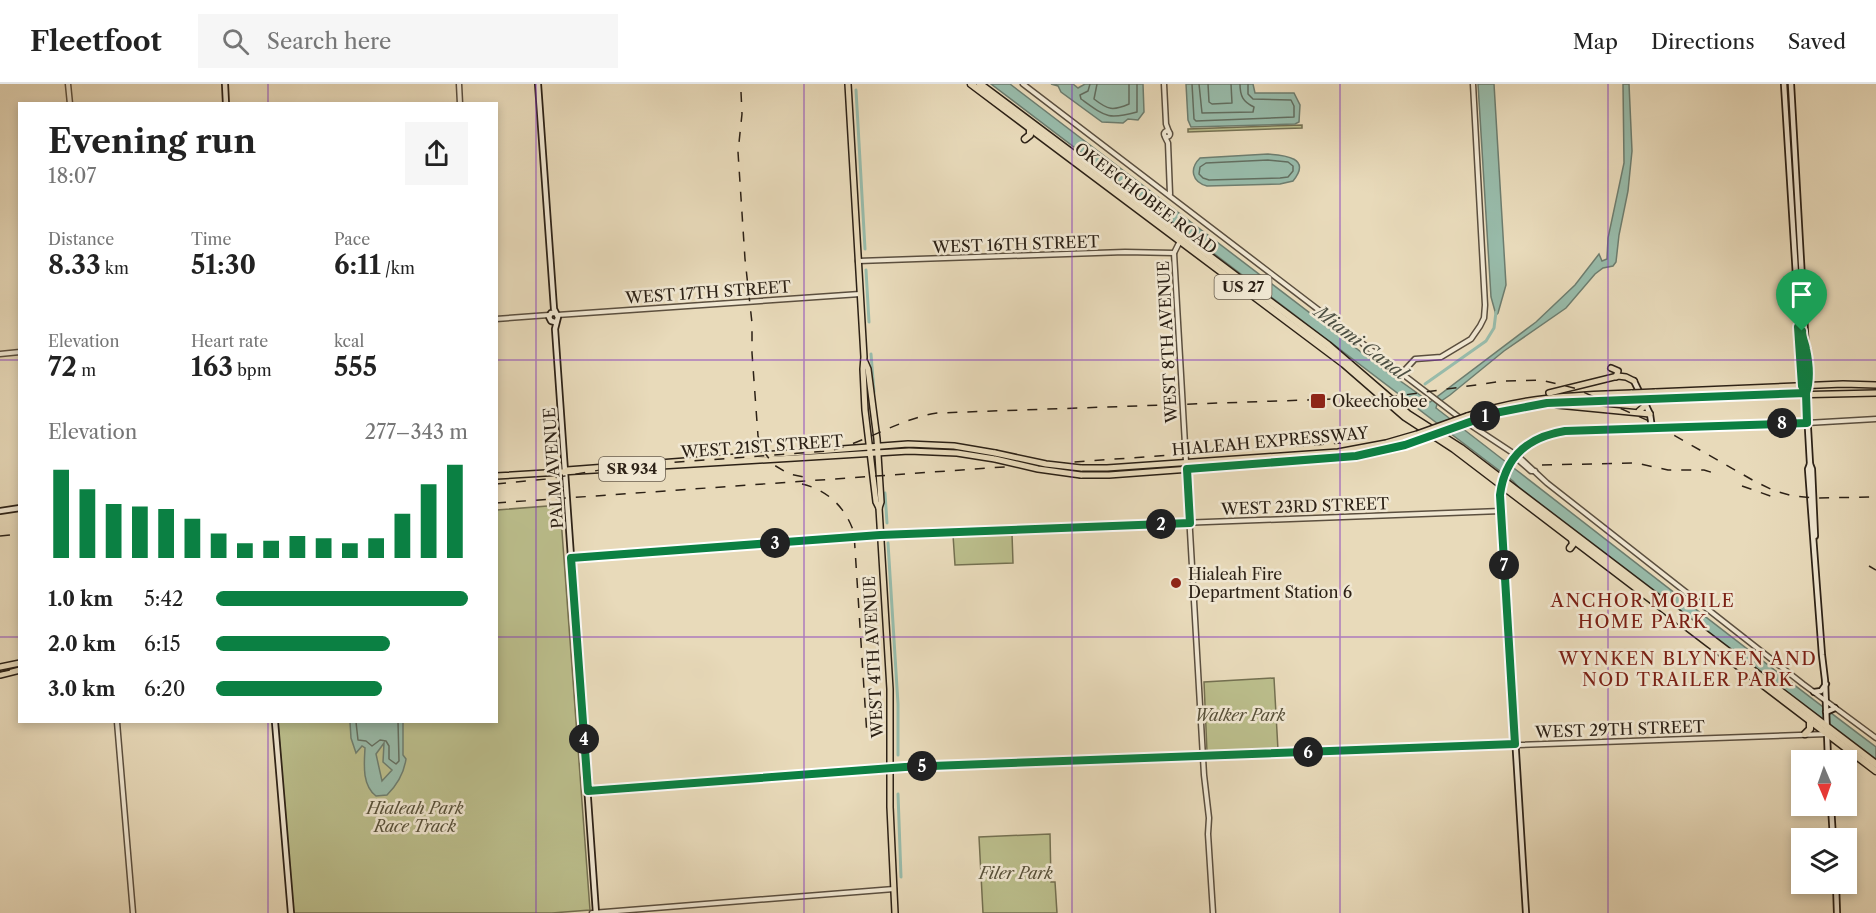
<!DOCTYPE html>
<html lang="en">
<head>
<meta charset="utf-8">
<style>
  :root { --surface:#fff; --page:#f6f6f6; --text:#222; --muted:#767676; --line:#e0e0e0; --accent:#0b8043 }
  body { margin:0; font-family:"Libre Caslon Text",serif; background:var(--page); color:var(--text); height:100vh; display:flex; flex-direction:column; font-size:22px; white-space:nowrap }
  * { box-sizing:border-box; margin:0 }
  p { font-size:20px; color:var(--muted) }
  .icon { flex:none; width:33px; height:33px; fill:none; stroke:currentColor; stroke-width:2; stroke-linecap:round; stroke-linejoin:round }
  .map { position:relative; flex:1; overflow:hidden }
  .panel { position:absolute; left:18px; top:18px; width:480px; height:621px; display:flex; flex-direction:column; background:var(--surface); border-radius:0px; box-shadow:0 3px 9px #0003 }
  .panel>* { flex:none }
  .needle { width:39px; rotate:178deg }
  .tools { position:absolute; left:1791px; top:666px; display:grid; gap:12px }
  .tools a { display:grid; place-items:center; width:66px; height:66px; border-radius:0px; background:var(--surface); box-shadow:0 3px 9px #0003; font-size:30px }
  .pin { position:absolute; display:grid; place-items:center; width:51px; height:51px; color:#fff; margin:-62px -26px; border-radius:50% 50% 50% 0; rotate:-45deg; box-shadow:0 0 6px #0007 }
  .pin .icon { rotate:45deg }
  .km { position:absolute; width:30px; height:30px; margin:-15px; border-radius:50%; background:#222; color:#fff; font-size:16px; line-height:30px; text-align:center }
  .round { display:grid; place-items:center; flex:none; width:63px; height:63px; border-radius:0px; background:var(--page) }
  .headline { display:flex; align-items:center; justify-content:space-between; height:102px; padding:0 30px }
  h1 { font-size:33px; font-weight:700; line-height:45px }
  .stats { display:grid; grid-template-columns:repeat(3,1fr); gap:9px; height:102px; padding:6px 30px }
  .stats div { display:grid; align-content:center }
  .stats b { font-size:26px; font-weight:700 }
  .stats small { font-size:16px; font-weight:400 }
  .stats p { font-size:16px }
  .chart { height:168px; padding:12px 30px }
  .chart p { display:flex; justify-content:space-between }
  .chart svg { width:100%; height:108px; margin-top:6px; stroke:var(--accent); stroke-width:6 }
  ul { padding:0 30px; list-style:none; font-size:20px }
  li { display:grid; grid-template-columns:96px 72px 1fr; align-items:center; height:45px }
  li i { height:15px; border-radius:8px; background:var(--accent) }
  header { display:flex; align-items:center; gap:36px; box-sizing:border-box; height:84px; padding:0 30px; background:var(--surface); border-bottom:2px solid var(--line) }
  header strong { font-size:28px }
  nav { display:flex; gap:33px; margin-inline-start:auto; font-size:21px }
  .search { width:420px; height:54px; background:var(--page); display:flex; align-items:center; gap:15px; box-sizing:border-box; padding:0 21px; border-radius:0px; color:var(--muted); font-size:22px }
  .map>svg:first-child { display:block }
  .green { fill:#bbbe8c; stroke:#747051; stroke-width:1.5 }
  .water { fill:#98bbaa; stroke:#6d7d6f; stroke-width:1.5; fill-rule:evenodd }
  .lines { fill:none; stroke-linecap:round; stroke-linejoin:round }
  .shore { stroke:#626e60; stroke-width:1.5 }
  .canal { stroke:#98bbaa; stroke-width:3 }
  .tertiary-casing { stroke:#5b4f3f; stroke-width:7 }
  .secondary-casing { stroke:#2c2116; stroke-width:8 }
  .primary-casing { stroke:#2c2116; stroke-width:8 }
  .trunk-casing { stroke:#2c2116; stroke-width:9 }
  .tertiary { stroke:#f0e7d2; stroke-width:4 }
  .secondary { stroke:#f0e7d2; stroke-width:4.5 }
  .primary { stroke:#e8daba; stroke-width:5 }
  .trunk { stroke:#e8daba; stroke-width:6 }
  .rail { stroke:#2c2116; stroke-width:1.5; stroke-dasharray:10 10; stroke-linecap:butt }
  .primary-bridge-casing { stroke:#2c2116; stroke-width:8; stroke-linecap:butt }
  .primary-bridge { stroke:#e8daba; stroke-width:5 }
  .route-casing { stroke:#fff; stroke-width:12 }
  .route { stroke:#0b8043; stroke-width:8 }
  .grid { fill:none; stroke:#7b2cbf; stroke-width:1.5; stroke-opacity:0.55 }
  .poi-dot { fill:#8f2418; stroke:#f0e7d2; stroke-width:2 }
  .labels { text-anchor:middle; stroke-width:5; stroke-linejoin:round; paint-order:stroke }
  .shield { fill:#f0e7d2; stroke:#675c4e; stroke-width:1.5 }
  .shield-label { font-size:15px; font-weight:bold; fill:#2c2116 }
  .street-label { font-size:16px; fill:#2c2116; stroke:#f0e7d2 }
  .poi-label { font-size:16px; fill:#2c2116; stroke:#f0e7d2; text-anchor:start }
  .park-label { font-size:16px; font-style:italic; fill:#575039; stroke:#f0e7d2 }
  .water-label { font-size:18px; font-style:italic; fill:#4c4f42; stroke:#f0e7d2 }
  .neighbourhood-label { font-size:18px; letter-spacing:1.5px; fill:#7a1f14; stroke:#f0e7d2 }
</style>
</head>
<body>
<header>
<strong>Fleetfoot</strong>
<div class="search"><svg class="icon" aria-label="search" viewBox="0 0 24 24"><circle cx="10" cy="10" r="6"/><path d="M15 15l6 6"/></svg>Search here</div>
<nav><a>Map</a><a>Directions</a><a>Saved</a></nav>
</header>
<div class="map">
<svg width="1876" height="829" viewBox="0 0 1876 829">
  <rect width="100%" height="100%" fill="#e8daba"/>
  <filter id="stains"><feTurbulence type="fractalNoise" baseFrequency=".00333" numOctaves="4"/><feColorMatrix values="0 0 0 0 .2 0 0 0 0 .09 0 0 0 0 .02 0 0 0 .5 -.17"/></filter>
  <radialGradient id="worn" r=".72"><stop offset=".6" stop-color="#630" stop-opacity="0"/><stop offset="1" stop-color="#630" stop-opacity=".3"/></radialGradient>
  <g class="green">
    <path d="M1302,41V44L1188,48V45Z"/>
    <path d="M560,421L590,826L552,829H292L278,638H496L497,426Z"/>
    <path d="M1010,448L1012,450L1013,479L955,481L953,451Z"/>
    <path d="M1274,594L1278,666L1207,668L1204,598Z"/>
    <path d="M1050,750L1051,798H1055L1057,829H983L979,753Z"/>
  </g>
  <g class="water">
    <path d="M991,0H1010L1382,284L1430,318L1536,238L1575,201L1599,170L1602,177L1607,175L1608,154L1624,79L1623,0H1629L1632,67L1628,107L1619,151L1616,178L1613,182L1603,184L1595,190L1566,224L1504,267L1450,311L1437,320L1436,324C1583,437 1728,552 1876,663V677L1522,407L1513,397Z"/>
    <path d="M1051,0H1073L1078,4L1085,0H1143L1144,28L1138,36L1128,35L1123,39L1102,38L1061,8L1058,2Z"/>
    <path d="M1186,0H1253L1255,9H1294L1300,21L1299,38L1295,40L1191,43L1188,36Z"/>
    <path d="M1478,0H1494L1506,201L1498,229L1496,231L1491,213Z"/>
    <path d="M1268,70C1285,71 1312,74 1293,97L1280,100L1207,102C1192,98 1189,85 1200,74Z"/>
    <path d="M350,638H403V671L406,675C404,689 397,701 387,711L376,712C362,701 364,681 365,664L362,662L356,669L351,654ZM384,659L383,678L392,686L382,697L376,670Z"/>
  </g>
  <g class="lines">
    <g class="shore">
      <path d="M1090,0L1088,7L1080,11L1081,15C1106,33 1108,36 1137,28V0"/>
      <path d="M1097,0L1094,15C1108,26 1113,27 1129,20V0"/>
      <path d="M1192,0L1194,35L1196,37L1294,33V22L1291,16L1253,15L1248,10V0"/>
      <path d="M1199,0L1202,29L1253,28L1254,23C1243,18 1240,12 1240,0"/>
      <path d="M1208,0L1209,18L1212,20L1232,19L1231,0"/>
      <path d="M1268,76L1288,78L1293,82V87L1288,93L1280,94L1209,96L1203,94L1199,90L1200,83L1206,79Z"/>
      <path d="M356,638L358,656L366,657L372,662L380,656L386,657L389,662V675L396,680L399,677L398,638"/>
    </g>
    <g class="canal">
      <path d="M856,6L865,165"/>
      <path d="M866,186L869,238"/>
      <path d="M871,270L874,308"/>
      <path d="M1425,300L1486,257L1494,244L1496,228"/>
      <path d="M885,409L887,439"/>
      <path d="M888,459L898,620V671"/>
      <path d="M898,710L901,793"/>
    </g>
    <defs>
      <g id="tertiary">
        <path d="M68,0L70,20"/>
        <path d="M459,0L460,20"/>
        <path d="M1023,0L1460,334"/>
        <path d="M1164,0L1166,40L1169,48"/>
        <circle cx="1167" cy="50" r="3"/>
        <path d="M1165,53L1168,59L1170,110"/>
        <path d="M1180,157L1174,169L1204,691L1209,734L1208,750L1213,829"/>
        <path d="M858,177L1125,168L1174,169"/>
        <path d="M557,231L860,210"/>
        <path d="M496,235L549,231"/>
        <path d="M0,270L20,268"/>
        <path d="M1402,289L1415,275L1441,273L1471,255L1480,242L1484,234L1485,221L1473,0"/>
        <path d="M1466,338L1519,373L1547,399L1803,600L1876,654"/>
        <path d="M1807,339L1876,335"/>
        <path d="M1515,373L1531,387H1535"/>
        <path d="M571,474L916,449L1501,427"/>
        <path d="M117,638L133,829"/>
        <path d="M587,707L905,683L1827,650"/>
        <path d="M592,829L894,805"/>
      </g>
      <g id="secondary">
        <path d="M225,0L226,20"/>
        <path d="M538,0L554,225L558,233L555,245L596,829"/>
        <path d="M1784,0L1803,304"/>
        <path d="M1791,0L1808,301L1806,309L1810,380L1808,385L1822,571L1825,596L1828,676"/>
        <path d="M555,238L551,237L549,233L551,229H555"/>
        <path d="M1634,297L1650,330L1652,344"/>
        <path d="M1810,380L1812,385L1815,452"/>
        <path d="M0,427L20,424"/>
        <path d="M1814,608L1821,607L1826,600"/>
        <path d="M1826,628L1835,624"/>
        <path d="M275,638L291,829"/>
        <path d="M1831,722L1833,754"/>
        <path d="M1836,800L1837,829"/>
        <path d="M1526,829L1500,411C1505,372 1528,353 1565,347L1807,339"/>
      </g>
      <g id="primary">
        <path d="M848,0L864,273L863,285L865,326L876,418L879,424"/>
        <path d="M865,278L868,285L877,355L881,418L879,424L890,605V723L895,829"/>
        <path d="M1611,284L1618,287L1616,293"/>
        <path d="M1655,308L1843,300L1876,301"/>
        <path d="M1549,309L1618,292L1626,293L1634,297"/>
        <path d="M1658,314L1876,309"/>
        <path d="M1557,321L1650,330"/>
        <path d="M1639,327L1646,321"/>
        <path d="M1467,332C1522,313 1573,311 1632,309"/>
        <path d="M1474,336C1527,319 1579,317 1634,315"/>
        <path d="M1081,384H1107L1338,368L1386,359L1417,350"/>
        <path d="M567,386L908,360L954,362L995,369"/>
        <path d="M1081,391H1109L1339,374L1392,364L1424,354"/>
        <path d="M496,392L909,367L957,369L995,375"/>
        <path d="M0,583L20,579"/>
        <path d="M0,591L20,586"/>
      </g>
      <g id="trunk">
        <path d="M971,0L1344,280L1405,333L1454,365L1876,687"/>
        <path d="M980,0L1328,261L1408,330L1461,364L1876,680"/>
        <path d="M1025,55L1030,51V45"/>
        <path d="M1570,464L1573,460L1572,455"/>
        <path d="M1805,650L1810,645V637"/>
      </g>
    </defs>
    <use href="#tertiary" class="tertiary-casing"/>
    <use href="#secondary" class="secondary-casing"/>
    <use href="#primary" class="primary-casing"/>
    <use href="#trunk" class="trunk-casing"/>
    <use href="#tertiary" class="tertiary"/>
    <use href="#secondary" class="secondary"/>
    <use href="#primary" class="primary"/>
    <use href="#trunk" class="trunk"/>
    <g class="rail">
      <path d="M741,8L742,30L738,68L745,175L752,239V269L758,352L764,368L774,381L789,390L804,393"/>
      <path d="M1542,381L1636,379L1668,386H1704L1720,391"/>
      <path d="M496,400L547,395L624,382L829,367C867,358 899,335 937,329L1390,313L1504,297L1541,296L1574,304L1649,337L1756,398L1775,407L1793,412L1814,414L1876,413"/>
      <path d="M802,400C828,406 846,424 854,449L867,652"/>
      <path d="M1742,402L1776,414"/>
      <path d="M496,419L1341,359"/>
      <path d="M0,452L20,450"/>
      <path d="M1869,482L1876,486"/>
      <path d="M0,588L20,584"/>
    </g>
    <defs>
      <g id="primary-bridge">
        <path d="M1632,309L1655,308"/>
        <path d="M1634,315L1658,314"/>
        <path d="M1417,350L1467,332"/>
        <path d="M1424,354L1474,336"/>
        <path d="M995,369L1046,380L1081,384"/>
        <path d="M995,375L1038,385L1081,391"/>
      </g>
    </defs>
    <use href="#primary-bridge" class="primary-bridge-casing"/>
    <use href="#primary-bridge" class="primary-bridge"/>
  </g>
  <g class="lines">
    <defs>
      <path id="route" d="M1802,247C1802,254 1805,259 1806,265C1809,279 1810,297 1806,309L1547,319L1495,329L1405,361L1356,372L1187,385L1190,439L880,451L571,474L588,707L905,683L1515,660L1500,411C1505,372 1528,353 1565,347L1807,339L1806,309L1802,302L1798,243L1802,247"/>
    </defs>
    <use href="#route" class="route-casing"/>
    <use href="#route" class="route"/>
  </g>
  <path class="grid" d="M268,0V20M536,0V829M804,0V829M1072,0V829M1340,0V829M1608,0V829M0,276H20M496,276H1876M0,553H20M496,553H1876M268,638V829"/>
  <g class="poi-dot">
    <rect x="1310" y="309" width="16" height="16" rx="3"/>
    <circle cx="1176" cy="499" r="6"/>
  </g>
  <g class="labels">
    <g class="shield">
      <rect x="1214.5" y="191" width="57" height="24" rx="4.5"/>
      <rect x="599" y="373" width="66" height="24" rx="4.5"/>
    </g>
    <g class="shield-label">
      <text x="1243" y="208">US 27</text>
      <text x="632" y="390">SR 934</text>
    </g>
    <g class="street-label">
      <text transform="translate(1146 114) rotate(37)" y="6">OKEECHOBEE ROAD</text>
      <text transform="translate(1016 160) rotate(-2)" y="6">WEST 16TH STREET</text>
      <text transform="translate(708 208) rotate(-4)" y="6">WEST 17TH STREET</text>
      <text transform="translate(1167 258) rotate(-93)" y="6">WEST 8TH AVENUE</text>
      <text transform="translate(1270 357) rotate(-5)" y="6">HIALEAH EXPRESSWAY</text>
      <text transform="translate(762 362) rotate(-4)" y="6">WEST 21ST STREET</text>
      <text transform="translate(553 384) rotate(-94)" y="6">PALM AVENUE</text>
      <text transform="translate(1305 422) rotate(-2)" y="6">WEST 23RD STREET</text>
      <text transform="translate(873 573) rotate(-93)" y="6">WEST 4TH AVENUE</text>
      <text transform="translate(1620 645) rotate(-2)" y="6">WEST 29TH STREET</text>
    </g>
    <g class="poi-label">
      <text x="1332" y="323">Okeechobee</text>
      <text x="1188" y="496">Hialeah Fire<tspan x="1188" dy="18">Department Station 6</tspan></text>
    </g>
    <g class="park-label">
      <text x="1240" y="637">Walker Park</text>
      <text x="415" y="730">Hialeah Park<tspan x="415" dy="18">Race Track</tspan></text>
      <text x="1016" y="795">Filer Park</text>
    </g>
    <g class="water-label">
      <text transform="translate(1361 259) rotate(37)" y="6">Miami Canal</text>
    </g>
    <g class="neighbourhood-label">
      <text x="1643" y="523">ANCHOR MOBILE<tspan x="1643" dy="21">HOME PARK</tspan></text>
      <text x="1688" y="581">WYNKEN BLYNKEN AND<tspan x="1688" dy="21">NOD TRAILER PARK</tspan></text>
    </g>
  </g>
  <rect width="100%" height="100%" filter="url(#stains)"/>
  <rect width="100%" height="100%" fill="url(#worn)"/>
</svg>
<div class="tools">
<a><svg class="needle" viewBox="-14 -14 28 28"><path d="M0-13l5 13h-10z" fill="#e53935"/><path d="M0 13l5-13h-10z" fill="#767676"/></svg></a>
<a><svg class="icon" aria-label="layers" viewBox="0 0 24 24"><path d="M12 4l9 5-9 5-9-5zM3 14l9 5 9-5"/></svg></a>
</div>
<div class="pin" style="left:1802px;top:247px;background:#1e9e55"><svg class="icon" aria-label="arrive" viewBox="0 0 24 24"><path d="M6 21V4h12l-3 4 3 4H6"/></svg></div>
<b class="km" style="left:1485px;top:332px">1</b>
<b class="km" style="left:1161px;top:440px">2</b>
<b class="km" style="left:775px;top:459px">3</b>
<b class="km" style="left:584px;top:655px">4</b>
<b class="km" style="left:922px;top:682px">5</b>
<b class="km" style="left:1308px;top:668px">6</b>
<b class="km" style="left:1504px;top:481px">7</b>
<b class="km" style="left:1782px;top:339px">8</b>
<section class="panel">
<div class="headline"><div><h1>Evening run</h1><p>18:07</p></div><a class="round"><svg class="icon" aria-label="share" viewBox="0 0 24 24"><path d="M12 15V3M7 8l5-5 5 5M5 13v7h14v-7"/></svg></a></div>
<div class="stats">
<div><p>Distance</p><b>8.33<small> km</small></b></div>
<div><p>Time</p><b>51:30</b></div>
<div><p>Pace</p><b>6:11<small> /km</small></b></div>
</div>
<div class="stats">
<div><p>Elevation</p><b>72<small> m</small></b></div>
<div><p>Heart rate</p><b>163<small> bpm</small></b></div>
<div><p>kcal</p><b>555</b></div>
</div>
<div class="chart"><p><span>Elevation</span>277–343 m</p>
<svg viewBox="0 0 160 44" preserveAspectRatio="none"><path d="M5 44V8M15 44V16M25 44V22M35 44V23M45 44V24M55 44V28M65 44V34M75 44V38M85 44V37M95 44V35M105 44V36M115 44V38M125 44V36M135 44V26M145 44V14M155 44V6"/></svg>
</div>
<ul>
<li><b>1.0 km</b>5:42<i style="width:100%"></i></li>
<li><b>2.0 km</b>6:15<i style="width:69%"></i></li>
<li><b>3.0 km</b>6:20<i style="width:66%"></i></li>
</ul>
</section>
</div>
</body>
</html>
